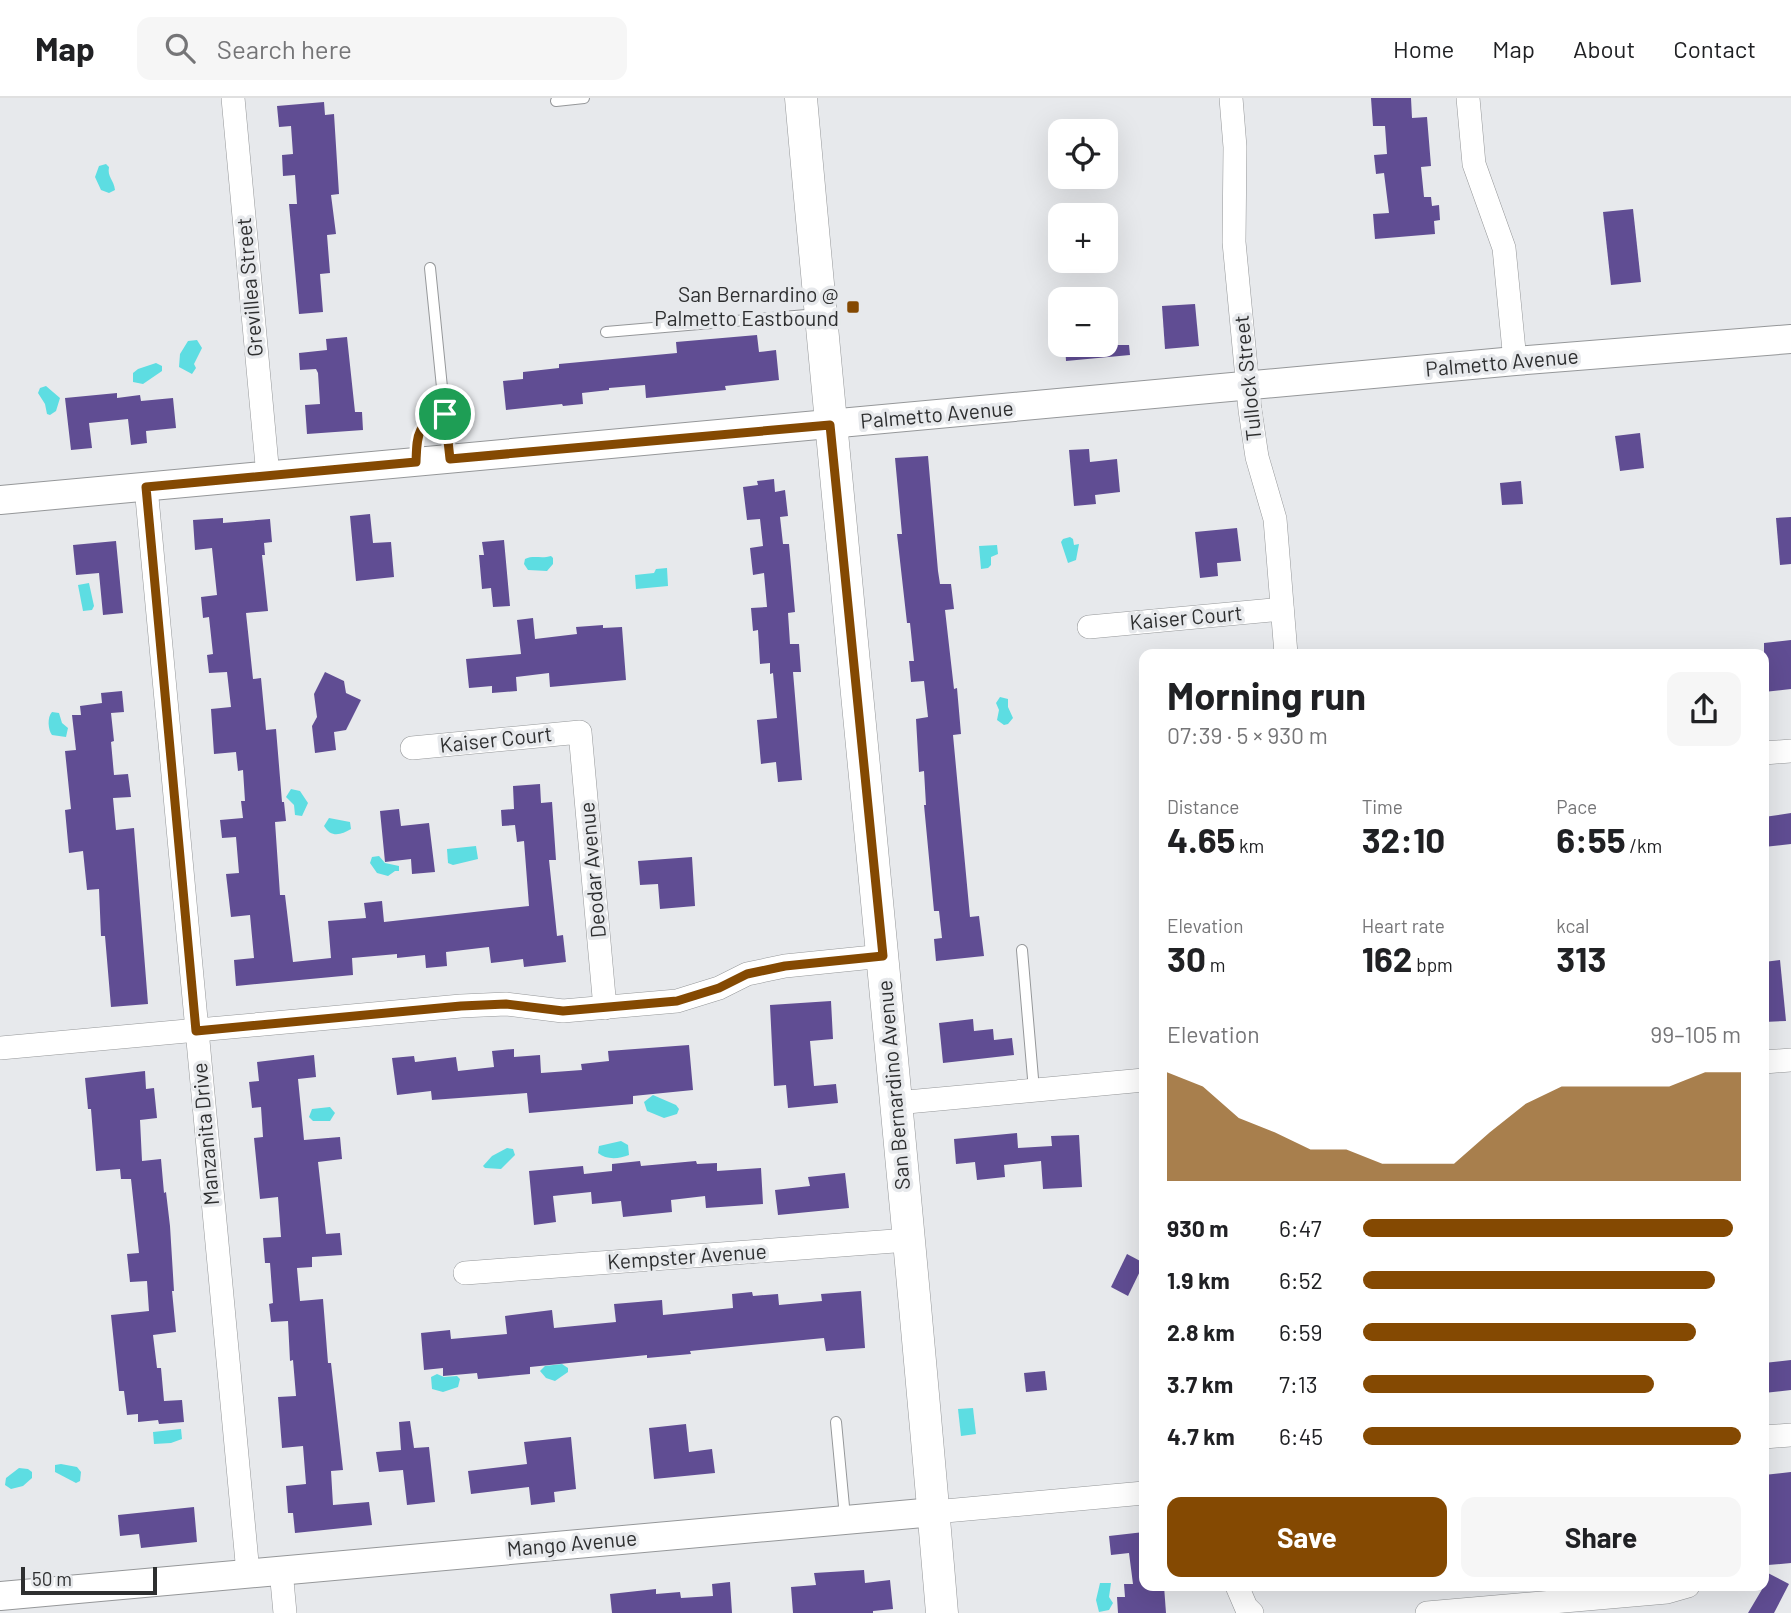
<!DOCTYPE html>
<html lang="en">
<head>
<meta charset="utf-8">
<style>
  :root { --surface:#fff; --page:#f6f6f6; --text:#202124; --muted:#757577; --line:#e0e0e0; --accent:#844902 }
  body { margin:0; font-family:Barlow,sans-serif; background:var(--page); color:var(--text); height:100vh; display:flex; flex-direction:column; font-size:26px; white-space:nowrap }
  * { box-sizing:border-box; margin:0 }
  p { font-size:23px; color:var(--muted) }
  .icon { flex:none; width:38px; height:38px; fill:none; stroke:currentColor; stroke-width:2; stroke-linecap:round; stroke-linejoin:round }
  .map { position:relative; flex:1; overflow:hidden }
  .details { position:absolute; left:1139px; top:551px; width:630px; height:942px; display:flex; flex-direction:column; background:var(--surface); border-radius:14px; box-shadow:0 7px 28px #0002 }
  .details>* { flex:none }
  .tools { position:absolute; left:1048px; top:21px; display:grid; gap:14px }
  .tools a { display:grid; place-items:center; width:70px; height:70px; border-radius:14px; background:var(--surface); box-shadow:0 7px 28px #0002; font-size:35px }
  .scale { position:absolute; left:21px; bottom:18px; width:136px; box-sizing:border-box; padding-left:7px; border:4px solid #2e2f30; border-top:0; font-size:19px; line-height:24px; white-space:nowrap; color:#2e2f30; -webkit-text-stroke:5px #e7e9ec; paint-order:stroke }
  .pin { position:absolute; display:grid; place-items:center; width:60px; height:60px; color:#fff; margin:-30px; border:4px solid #fff; border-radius:50%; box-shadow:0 2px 7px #0007 }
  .round { display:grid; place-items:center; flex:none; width:74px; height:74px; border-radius:14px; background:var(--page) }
  .headline { display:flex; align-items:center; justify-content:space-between; height:119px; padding:0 28px }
  h1 { font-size:38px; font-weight:700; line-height:52px }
  .figures { display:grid; grid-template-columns:repeat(3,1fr); gap:10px; height:119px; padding:7px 28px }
  .figures div { display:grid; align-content:center }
  .figures b { font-size:35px; font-weight:700 }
  .figures small { font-size:19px; font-weight:400 }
  .figures p { font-size:19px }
  .chart { height:196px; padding:14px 28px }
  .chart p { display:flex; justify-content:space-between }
  .chart svg { width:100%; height:126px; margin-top:7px; fill:var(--accent); opacity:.7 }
  .cta { display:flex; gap:14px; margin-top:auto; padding:14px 28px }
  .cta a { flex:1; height:80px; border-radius:14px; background:var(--accent); color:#fff; font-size:28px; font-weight:700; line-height:80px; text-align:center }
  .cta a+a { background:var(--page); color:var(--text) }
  ul { padding:0 28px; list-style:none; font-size:23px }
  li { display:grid; grid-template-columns:112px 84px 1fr; align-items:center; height:52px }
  li i { height:18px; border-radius:9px; background:var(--accent) }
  header { display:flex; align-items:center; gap:42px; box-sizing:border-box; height:98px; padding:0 35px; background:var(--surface); border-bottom:2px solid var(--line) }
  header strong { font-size:33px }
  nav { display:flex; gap:38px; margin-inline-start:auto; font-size:24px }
  .search { width:490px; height:63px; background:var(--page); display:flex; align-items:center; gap:18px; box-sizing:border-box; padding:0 24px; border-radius:14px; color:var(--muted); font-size:26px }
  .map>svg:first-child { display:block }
  .water { fill:#5ddde2 }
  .building { fill:#604d93 }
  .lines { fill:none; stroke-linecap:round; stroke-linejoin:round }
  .service-casing { stroke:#959799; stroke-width:12 }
  .minor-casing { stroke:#959799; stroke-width:24 }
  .tertiary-casing { stroke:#959799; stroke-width:30 }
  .secondary-casing { stroke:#959799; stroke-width:33 }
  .service { stroke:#fff; stroke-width:10 }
  .minor { stroke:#fff; stroke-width:23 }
  .tertiary { stroke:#fff; stroke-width:28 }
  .secondary { stroke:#fff; stroke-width:32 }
  .route-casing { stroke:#fff; stroke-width:14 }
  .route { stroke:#844902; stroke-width:9 }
  .poi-dot { fill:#844902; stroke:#e7e9ec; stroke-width:2.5 }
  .labels { text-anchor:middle; stroke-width:7; stroke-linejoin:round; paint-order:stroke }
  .street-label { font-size:21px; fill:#2e2f30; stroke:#e7e9ec }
  .poi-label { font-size:21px; fill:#2e2f30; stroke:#e7e9ec; text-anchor:end }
</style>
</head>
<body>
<header>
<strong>Map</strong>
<div class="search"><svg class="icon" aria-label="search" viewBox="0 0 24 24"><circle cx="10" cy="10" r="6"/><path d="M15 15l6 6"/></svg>Search here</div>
<nav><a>Home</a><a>Map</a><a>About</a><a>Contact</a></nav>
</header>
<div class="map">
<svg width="1791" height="1515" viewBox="0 0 1791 1515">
  <rect width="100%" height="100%" fill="#e7e9ec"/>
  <g class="water">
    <path d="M106,66L109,69C107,79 114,82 115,92L109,95L101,92L95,79L99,68Z"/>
    <path d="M197,242L202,250L194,266L196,270L192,276L179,269L180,256L188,243Z"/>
    <path d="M156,265L162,268V273L143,286L133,284V275L138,271Z"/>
    <path d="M46,288L60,300L56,313L50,317L47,316L45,306L38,295L40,290Z"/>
    <path d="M1070,439L1073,441L1074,447L1079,446L1076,462L1068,465L1061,444L1063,441Z"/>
    <path d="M997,447L998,456L991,459V467L988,470L981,471L979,448Z"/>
    <path d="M551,458L553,460V466L547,473L528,472L524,466L525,461C533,457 542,461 551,458Z"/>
    <path d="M667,470L668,488L636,491L635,477L654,475L656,471Z"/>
    <path d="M89,485L94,508L92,512L83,513L78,487Z"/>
    <path d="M1000,599L1008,601V609L1013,620L1008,626L1004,627L997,622L999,612L996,605Z"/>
    <path d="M52,614L59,615L62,625L68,630L66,639L52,637C48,632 47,619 52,614Z"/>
    <path d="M291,691L300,693L308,705L302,718L295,717L294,707L286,699Z"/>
    <path d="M329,720L350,724L351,731C341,737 331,740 324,728Z"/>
    <path d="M476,748L478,761L453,767L448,765L447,751Z"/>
    <path d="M379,758L385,765L399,768V773H395L388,778L377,775L370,765L372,759Z"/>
    <path d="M653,997L676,1007L679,1011L677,1016L664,1020L647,1013L644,1004Z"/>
    <path d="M330,1009L335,1015L330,1023H313L309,1019L312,1011Z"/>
    <path d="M621,1043L628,1047L629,1057C619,1061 606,1062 598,1055L599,1048Z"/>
    <path d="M507,1050L513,1051L515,1057L501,1071L485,1070L483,1068L492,1058Z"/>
    <path d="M562,1266L568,1270V1274L555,1283L546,1280L540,1273L545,1268Z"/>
    <path d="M437,1276L444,1279L457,1278L460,1281L458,1289L443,1294L432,1291L431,1279Z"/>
    <path d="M973,1310L976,1336L961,1338L958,1311Z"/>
    <path d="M181,1331L182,1341L171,1345L154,1346L153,1334Z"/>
    <path d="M61,1366L77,1369L81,1374L80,1383L76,1385L55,1374V1367Z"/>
    <path d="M19,1370L28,1371L32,1374V1380L23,1388L11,1391L5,1387L6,1380Z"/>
    <path d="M1100,1485H1111L1109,1499L1113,1505L1109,1512L1099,1514L1096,1502Z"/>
  </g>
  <g class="building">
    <path d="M1371,0H1411L1412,20L1427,19L1431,68L1421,69L1424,99H1431L1432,108L1439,107L1440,122L1434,123L1435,136L1375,141L1373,116L1389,115L1384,75L1376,76L1374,57L1387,56L1385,28H1373Z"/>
    <path d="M324,4L325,17L334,16L339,96L331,97L336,136L327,137L330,175L320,176L323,214L299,216L289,106H297L295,77L283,78L282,57L293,56L291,28L279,29L277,8Z"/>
    <path d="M1633,111L1641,184L1611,187L1603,114Z"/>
    <path d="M1195,206L1199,248L1165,251L1162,208Z"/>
    <path d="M757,237L759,254L776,252L779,282L725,288L726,292L646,300L645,287L609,290V292L582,295L583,306L563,308L562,306L506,312L503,283L523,281V274L559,270V266L677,255L676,244Z"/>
    <path d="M347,239L355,314H362L363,332L307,336L305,307L320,306L318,275L316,271L300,272L299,255L327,252L326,241Z"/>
    <path d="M1065,247H1129L1130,257L1066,263Z"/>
    <path d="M117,295V300L140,297L141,303L173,300L176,330L146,333L147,345L131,347L128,321L89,325L92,350L71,352L65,300Z"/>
    <path d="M1640,335L1644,370L1620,373L1615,338Z"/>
    <path d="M1089,351L1090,364L1117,361L1120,394L1095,397L1096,406L1074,408L1069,352Z"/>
    <path d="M928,358L938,473L940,486H951L954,511L945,512L954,591L957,590L961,636L953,637L970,819L979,818L984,858L936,863L934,841L942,840L939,813H934L924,707H926L924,673L919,674L916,621L928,619L924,583L911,584L909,563H914L910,525H907L897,436H902L895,360Z"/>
    <path d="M774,381L775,394L785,392L788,418L780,419L783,446H789L795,514L788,515L790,546H799L801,574H793L802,682L778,684L776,664L761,666L757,622L777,620L773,575L770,576V565L760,566L758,532L753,533L751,510L767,509L764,475L753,477L750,450L763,448L760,421L747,422L743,389L758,387L757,383Z"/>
    <path d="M1521,383L1523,406L1502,407L1500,385Z"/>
    <path d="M370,416L373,445L391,444L394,479L356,483L350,418Z"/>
    <path d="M1791,419V466L1780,467L1776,420Z"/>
    <path d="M223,420V425L270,421L272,444L264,445L265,457H262L268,513L246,515L253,581L261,580L266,632L276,631L282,704H284L286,723L275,724L280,797H285L293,864L331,860L328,823L366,820L364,805L382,803L384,824L529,808L524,743L517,744L515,727L502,728L501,712L514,711L513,688L540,686L541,705L552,704L556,762H549L557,838L563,837L566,864L524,869L523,861L491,865L489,849L446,854L447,868L426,870L425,857L397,860V856L352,860L353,877L236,888L234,862L254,860L250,817L231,819L226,776L239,775L236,739L222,740L220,722L243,720L241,703H245L243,672L238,673L236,654L214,656L211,611L231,609L227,574L209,575L207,557L213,556L209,519L203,520L201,499L217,497L212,450L195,452L193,422Z"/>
    <path d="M1237,430L1241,463L1217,465L1218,478L1200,480L1195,434Z"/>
    <path d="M504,442L510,508L493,509L491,490L482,491L479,457H484L482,444Z"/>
    <path d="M116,443L123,515L103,517L99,475L76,477L73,447Z"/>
    <path d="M533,520L535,541L577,536L576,529L603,527V530L622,529L626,582L550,589L549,575L516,579L517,593L492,595V588L469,590L466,561L521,556L517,522Z"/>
    <path d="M1791,542V591L1764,594V545Z"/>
    <path d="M325,574L344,583L346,595L361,602L346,632L334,634L336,652L315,655L312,628L317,619L314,596Z"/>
    <path d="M122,593L124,614L111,615L114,643L111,644L114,677L128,676L131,699L113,700L116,732L134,730L148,906L111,909L105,838H101L99,791L87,792L83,753L69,755L65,712L71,711L65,653L76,652L72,617H81L80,608L102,605L101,595Z"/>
    <path d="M399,711L401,728L429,725L435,774L412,776L411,761L385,764L380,713Z"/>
    <path d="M1791,715V746L1764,749V719Z"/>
    <path d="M692,759L695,808L660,811L658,786L640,787L638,763Z"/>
    <path d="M1780,862L1786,923L1764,924V864Z"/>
    <path d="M831,903L833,941L810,943L814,988L836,986L838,1005L788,1010L786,987L774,988L770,907Z"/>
    <path d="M973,921L974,933L993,931L994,942L1012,940L1014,957L943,965L939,925Z"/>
    <path d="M689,947L693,992L633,998V1006L529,1015L527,995L432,1002L431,993L397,997L392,960L414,958L415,964L456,959L458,973L494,969L492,953L514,951V959L540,957L541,975L582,972L581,966L609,963L608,953Z"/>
    <path d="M314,957L316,979L298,981L304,1042L340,1039L342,1061L318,1064L326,1136L340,1135L342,1157L312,1159V1169L297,1170L300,1203L323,1201L328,1265H331L343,1372L331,1373L333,1407L369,1404L372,1427L295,1435L293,1415H288L286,1388L306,1386L303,1348L282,1350L278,1299L296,1298L293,1262L290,1263L288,1223L271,1224L269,1206L273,1205L270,1165H265L263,1140L281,1139L278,1099L260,1101L254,1040L263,1039L261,1009L252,1010L249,984L259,983L257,964Z"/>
    <path d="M145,973L146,991L154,990L157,1020L140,1022L142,1063L161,1061L164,1095L166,1094L170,1128L174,1193H172L176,1234L153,1237L157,1270H161L164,1303L182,1302L184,1324L159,1326L158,1322L138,1324V1316L127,1317L124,1293H119L111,1217L149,1213L147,1183L130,1184L127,1156L139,1155L131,1081H121L120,1071L96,1073L91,1011H88L85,980Z"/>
    <path d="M1017,1035L1018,1050L1052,1048L1051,1038L1079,1037L1082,1089L1043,1091L1041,1063L1004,1067L1005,1079L977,1082L975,1064L956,1066L954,1041Z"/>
    <path d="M640,1063L641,1068L696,1063L697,1066L717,1065V1073L761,1070L763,1106L706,1110L705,1098L671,1102L672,1114L623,1119L621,1103L592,1106L591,1094L553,1098L556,1124L534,1127L529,1073L583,1068L584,1076L612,1073V1066Z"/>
    <path d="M845,1075L849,1110L778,1117L775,1092L810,1088L808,1079Z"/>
    <path d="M1127,1156L1144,1165L1128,1198L1111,1189Z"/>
    <path d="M861,1193L865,1250L826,1253L824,1240L690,1253L691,1256L647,1260V1257L530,1269V1276L478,1281L477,1275L443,1278V1270L424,1272L421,1235L450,1232L451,1241L507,1236L505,1218L552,1212L554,1230L616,1224L614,1206L662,1202L663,1217L733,1210L732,1196L752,1194L753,1198L778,1196L779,1207L822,1203L821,1196Z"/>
    <path d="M1791,1262V1292L1764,1295V1265Z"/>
    <path d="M1045,1273L1047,1292L1026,1294L1024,1275Z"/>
    <path d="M410,1323L414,1350L429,1349L435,1404L407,1407L403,1372L379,1374L376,1354L401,1352L399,1324Z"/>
    <path d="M686,1326L689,1354L712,1351L715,1375L654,1381L649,1330Z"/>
    <path d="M571,1339L576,1391L554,1394L555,1404L531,1407L529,1389L471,1396L468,1373L527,1366L524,1344Z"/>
    <path d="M1791,1374V1465L1768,1467L1764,1441V1377Z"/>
    <path d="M194,1409L197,1444L141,1450L139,1436L120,1438L118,1417Z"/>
    <path d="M1144,1434V1488H1164L1166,1515H1118L1117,1499H1125L1124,1486H1133L1129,1455L1111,1457L1109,1438Z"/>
    <path d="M864,1472L865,1485L890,1482L893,1511L873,1513V1515H793L791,1489L816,1487L814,1475Z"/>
    <path d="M1764,1473L1789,1486L1774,1515H1748L1764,1488Z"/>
    <path d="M730,1484L732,1515H612L610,1496L656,1491V1496L680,1494L681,1500L713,1498L712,1486Z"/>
  </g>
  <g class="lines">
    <defs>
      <g id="service">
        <path d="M556,3L584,0"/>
        <path d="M430,170L449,359"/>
        <path d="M606,234L818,216"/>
        <path d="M416,361C417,335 418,325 445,316"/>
        <path d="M1022,852L1034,992"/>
        <path d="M836,1324L845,1419"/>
      </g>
      <g id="minor">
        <path d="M233,0L268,378"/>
        <path d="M1231,0L1235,49L1234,144L1250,312L1257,359L1275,421L1286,556"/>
        <path d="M1468,0L1474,66L1504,150L1515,263"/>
        <path d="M146,389L248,1475"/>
        <path d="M1089,529L1282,511"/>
        <path d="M412,650L580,634L605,910"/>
        <path d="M1764,655L1791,653"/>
        <path d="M0,950L461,908L506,906L563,913L677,903L719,890L747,876L785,868L883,858"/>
        <path d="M1764,964L1791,962"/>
        <path d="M896,1005L1144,982"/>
        <path d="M465,1175L908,1142"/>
        <path d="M1764,1339L1791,1337"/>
        <path d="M934,1414L1144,1395"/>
        <path d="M281,1472L285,1515"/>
        <path d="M1237,1488L1246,1509L1252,1515"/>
        <path d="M1427,1515L1667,1494L1688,1488"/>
      </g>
      <g id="tertiary">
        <path d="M0,402L1515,263L1791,241"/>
        <path d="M0,1498L934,1414"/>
      </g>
      <path id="secondary" d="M801,0C846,505 900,1010 942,1515"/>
    </defs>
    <use href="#service" class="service-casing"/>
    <use href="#minor" class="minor-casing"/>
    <use href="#tertiary" class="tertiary-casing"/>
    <use href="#secondary" class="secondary-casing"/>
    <use href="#service" class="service"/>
    <use href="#minor" class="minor"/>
    <use href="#tertiary" class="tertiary"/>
    <use href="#secondary" class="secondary"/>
  </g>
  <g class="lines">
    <defs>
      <path id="route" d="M445,316L450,361L830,327L883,858L785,868L747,876L719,890L677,903L563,913L506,906L461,908L196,933L146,389L416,364C417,338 416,325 445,316Z"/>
    </defs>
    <use href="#route" class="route-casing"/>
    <use href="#route" class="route"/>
  </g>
  <rect class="poi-dot" x="846" y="202" width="14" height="14" rx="3.5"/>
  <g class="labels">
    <g class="street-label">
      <text transform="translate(250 189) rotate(-95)" y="7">Grevillea Street</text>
      <text transform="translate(1502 265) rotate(-5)" y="7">Palmetto Avenue</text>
      <text transform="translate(1248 280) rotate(-96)" y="7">Tullock Street</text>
      <text transform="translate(937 317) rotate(-5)" y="7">Palmetto Avenue</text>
      <text transform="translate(1186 520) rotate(-5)" y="7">Kaiser Court</text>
      <text transform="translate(496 642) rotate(-6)" y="7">Kaiser Court</text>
      <text transform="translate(593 772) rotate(-95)" y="7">Deodar Avenue</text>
      <text transform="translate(894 987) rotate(-95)" y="7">San Bernardino Avenue</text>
      <text transform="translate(206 1036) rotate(-95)" y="7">Manzanita Drive</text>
      <text transform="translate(687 1159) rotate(-4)" y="7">Kempster Avenue</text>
      <text transform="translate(572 1446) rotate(-5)" y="7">Mango Avenue</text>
    </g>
    <g class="poi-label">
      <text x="839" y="204">San Bernardino @<tspan x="839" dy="24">Palmetto Eastbound</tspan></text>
    </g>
  </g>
</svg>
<div class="tools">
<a><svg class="icon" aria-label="locate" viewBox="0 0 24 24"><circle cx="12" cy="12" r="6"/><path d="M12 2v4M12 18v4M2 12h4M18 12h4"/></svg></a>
<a>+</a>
<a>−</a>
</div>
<div class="scale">50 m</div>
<div class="pin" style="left:445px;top:316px;background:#1e9e55"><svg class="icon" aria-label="arrive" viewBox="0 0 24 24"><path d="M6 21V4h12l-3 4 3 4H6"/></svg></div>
<section class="details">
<div class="headline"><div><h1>Morning run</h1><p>07:39 · 5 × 930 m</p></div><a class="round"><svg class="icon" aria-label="share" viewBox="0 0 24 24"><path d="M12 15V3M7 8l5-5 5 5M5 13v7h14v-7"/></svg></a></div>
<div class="figures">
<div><p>Distance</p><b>4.65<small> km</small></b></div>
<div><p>Time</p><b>32:10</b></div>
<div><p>Pace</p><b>6:55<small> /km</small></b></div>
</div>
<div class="figures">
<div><p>Elevation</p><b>30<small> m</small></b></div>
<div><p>Heart rate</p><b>162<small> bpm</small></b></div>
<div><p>kcal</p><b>313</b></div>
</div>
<div class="chart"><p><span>Elevation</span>99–105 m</p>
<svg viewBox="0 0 160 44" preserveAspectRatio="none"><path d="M0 44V6L10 11L20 22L30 27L40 33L50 33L60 38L70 38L80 38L90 27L100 17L110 11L120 11L130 11L140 11L150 6L160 6V44z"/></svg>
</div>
<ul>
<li><b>930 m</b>6:47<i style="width:98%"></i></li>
<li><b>1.9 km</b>6:52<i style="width:93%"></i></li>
<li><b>2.8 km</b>6:59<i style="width:88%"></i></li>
<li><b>3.7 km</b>7:13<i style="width:77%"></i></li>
<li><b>4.7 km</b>6:45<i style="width:100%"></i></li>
</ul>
<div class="cta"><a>Save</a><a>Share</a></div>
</section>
</div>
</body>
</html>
